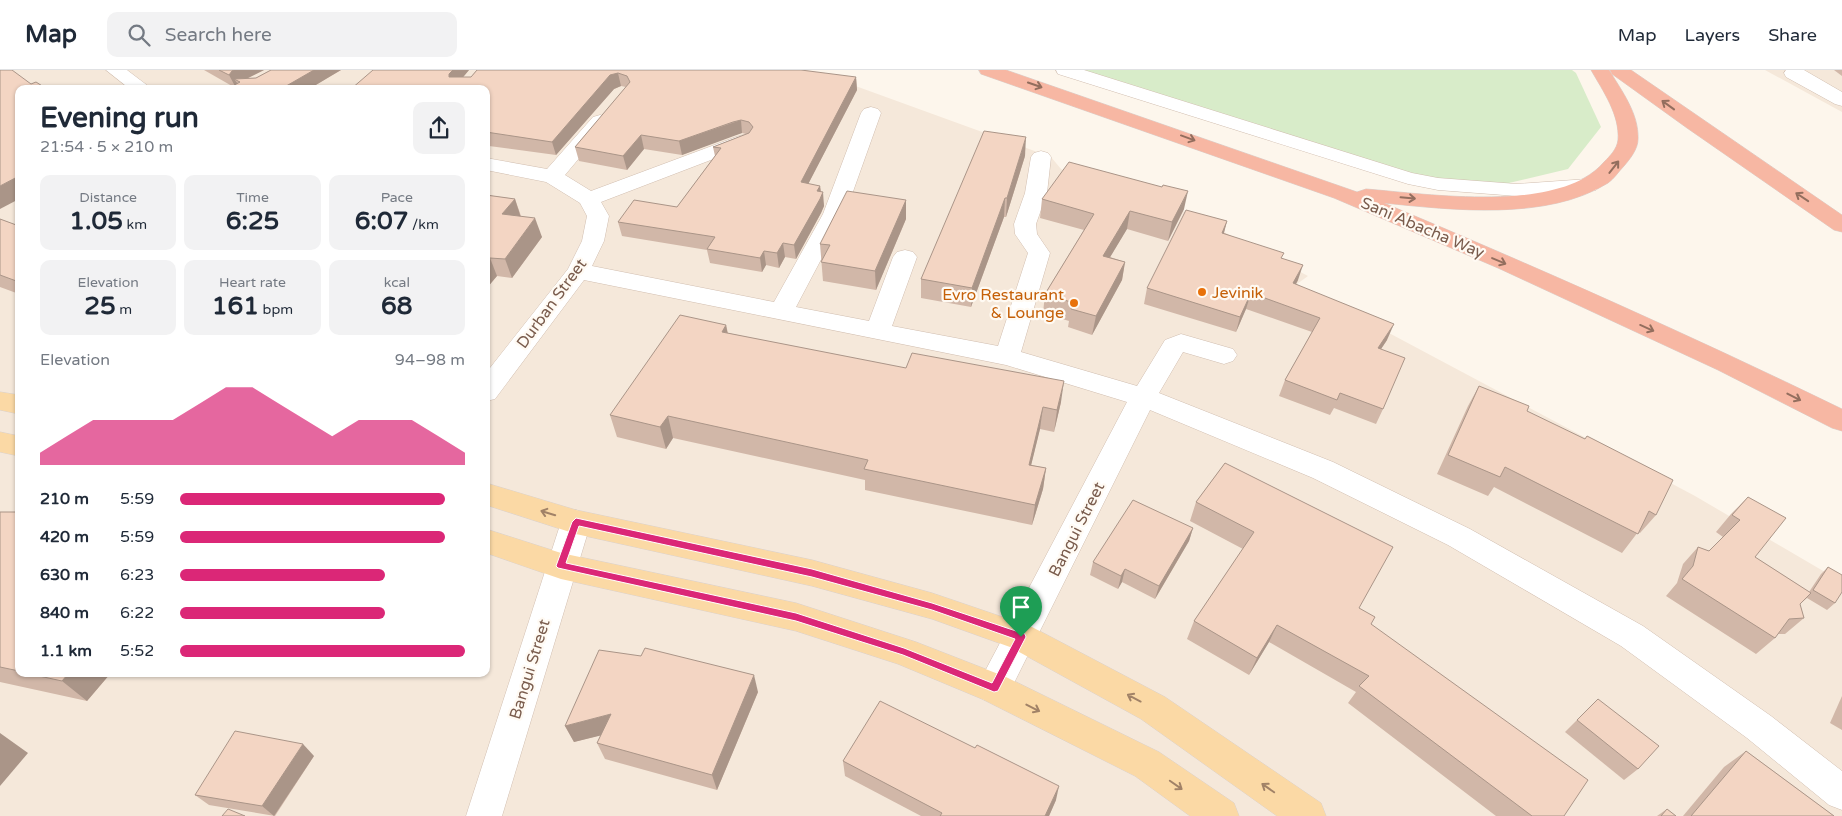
<!DOCTYPE html>
<html lang="en">
<head>
<meta charset="utf-8">
<style>
  :root { --surface:#fff; --page:#f2f2f3; --text:#1f2937; --muted:#747a83; --line:#e0e1e3; --accent:#db2777 }
  body { margin:0; font-family:"Varela Round",sans-serif; background:var(--page); color:var(--text); height:100vh; display:flex; flex-direction:column; font-size:19px; white-space:nowrap }
  * { box-sizing:border-box; margin:0 }
  p { font-size:16px; color:var(--muted) }
  .icon { flex:none; width:28px; height:28px; fill:none; stroke:currentColor; stroke-width:2; stroke-linecap:round; stroke-linejoin:round }
  .map { position:relative; flex:1; overflow:hidden }
  .sheet { position:absolute; left:15px; top:15px; width:475px; height:592px; display:flex; flex-direction:column; background:var(--surface); border-radius:10px; box-shadow:0 1px 4px #0004 }
  .sheet>* { flex:none }
  .pin { position:absolute; display:grid; place-items:center; width:42px; height:42px; color:#fff; margin:-51px -21px; border-radius:50% 50% 50% 0; rotate:-45deg; box-shadow:0 0 5px #0007 }
  .pin .icon { rotate:45deg }
  .round { display:grid; place-items:center; flex:none; width:52px; height:52px; border-radius:10px; background:var(--page) }
  .head { display:flex; align-items:center; justify-content:space-between; height:85px; padding:0 25px }
  h1 { font-size:28px; font-weight:700; line-height:38px }
  .figures { display:grid; grid-template-columns:repeat(3,1fr); gap:8px; height:85px; padding:5px 25px }
  .figures div { display:grid; align-content:center; border-radius:10px; background:var(--page); text-align:center }
  .figures b { font-size:25px; font-weight:700 }
  .figures small { font-size:14px; font-weight:400 }
  .figures p { font-size:14px }
  .chart { height:140px; padding:10px 25px }
  .chart p { display:flex; justify-content:space-between }
  .chart svg { width:100%; height:90px; margin-top:5px; fill:var(--accent); opacity:.7 }
  ul { padding:0 25px; list-style:none; font-size:16px }
  li { display:grid; grid-template-columns:80px 60px 1fr; align-items:center; height:38px }
  li i { height:12px; border-radius:6px; background:var(--accent) }
  header { display:flex; align-items:center; gap:30px; box-sizing:border-box; height:70px; padding:0 25px; background:var(--surface); border-bottom:1px solid var(--line) }
  header strong { font-size:24px }
  nav { display:flex; gap:28px; margin-inline-start:auto; font-size:18px }
  .search { width:350px; height:45px; background:var(--page); display:flex; align-items:center; gap:12px; box-sizing:border-box; padding:0 18px; border-radius:10px; color:var(--muted); font-size:19px }
  .map>svg:first-child { display:block }
  .residential { fill:#f5e8da; fill-rule:evenodd }
  .green { fill:#d8ecc9 }
  .lines { fill:none; stroke-linecap:round; stroke-linejoin:round }
  .minor-casing { stroke:#d1beb0; stroke-width:1 }
  .major-casing { stroke:#dad1cd; stroke-width:1 }
  .highway-casing { stroke:#dad1cd; stroke-width:1 }
  .minor { fill:#fff; fill-rule:evenodd }
  .major { fill:#fbd9a5; fill-rule:evenodd }
  .highway { fill:#f7b7a3; fill-rule:evenodd }
  .wall { fill:#d1b7a8 }
  .shaded-wall { fill:#aa9588 }
  .building { fill:#f3d5c3; stroke:#aa9588 }
  .oneway { stroke:#936e5e }
  .oneway2 { stroke:#a18267 }
  .route { fill:#db2777; stroke:#fff; fill-rule:evenodd }
  .food-dot { fill:#e8710a; stroke:#fffaf3; stroke-width:2 }
  .labels { text-anchor:middle; stroke-width:4.5; stroke-linejoin:round; paint-order:stroke }
  .street-label { font-size:16px; fill:#7a5c4d; stroke:#fffaf3 }
  .food-label { font-size:16px; fill:#c56008; stroke:#fffaf3; text-anchor:start }
</style>
</head>
<body>
<header>
<strong>Map</strong>
<div class="search"><svg class="icon" aria-label="search" viewBox="0 0 24 24"><circle cx="10" cy="10" r="6"/><path d="M15 15l6 6"/></svg>Search here</div>
<nav><a>Map</a><a>Layers</a><a>Share</a></nav>
</header>
<div class="map">
<svg width="1842" height="746" viewBox="0 0 1842 746">
  <rect width="100%" height="100%" fill="#fdf6ec"/>
  <g class="residential">
    <path d="M0,0H807L828,6L1051,87L1061,99L1186,142L1308,206L1297,214L1695,426L1842,512V746H0ZM19,19H486V604H19Z"/>
    <path d="M1765,0H1842V42Z"/>
  </g>
  <path class="green" d="M1064,0H1572L1576,3L1601,57L1568,99L1496,116L1383,105Z"/>
  <g class="lines">
    <defs>
      <g id="minor">
        <path d="M106,0H127L152,19H130Z"/>
        <path d="M1056,0H1084L1412,103L1438,108L1517,114L1588,109L1596,110L1599,115L1596,120L1588,121L1517,126L1438,120L1408,114L1058,4Z"/>
        <path d="M1786,0H1804L1842,22V36L1835,34L1786,7L1784,3Z"/>
        <path d="M871,37L878,39L881,43L845,144L796,237L869,251L893,187L897,182L905,180L913,182L917,187L892,256L998,276L1028,183L1015,164L1014,154L1025,123L1031,87L1034,83L1041,81L1048,83L1051,87L1047,123L1036,154L1037,164L1050,183L1021,282L1137,316L1165,270L1181,264L1233,279L1237,285L1233,291L1224,294L1183,282L1159,323L1333,392L1470,459L1643,556L1771,646L1842,701V740L1829,735L1747,668L1621,576L1448,475L1313,408L1150,340L1006,629L994,633L982,629L977,618L982,607L1127,332L1006,295L584,210L495,329L486,331V303L568,199L582,171L587,146L580,133L546,112L486,100V88L547,99L593,47L600,45L607,47L610,51L607,55L565,105L591,121L736,67L743,65L750,67L753,71L750,75L601,132L609,146L604,171L592,196L774,232L823,144L861,43L864,39Z"/>
        <path d="M576,440L586,444L591,452L502,746H466L561,452L566,444Z"/>
      </g>
      <g id="major">
        <path d="M0,322L19,325V344L0,340Z"/>
        <path d="M0,362L19,366V386L0,382Z"/>
        <path d="M486,413L576,440L812,490L932,523L1032,557L1165,627L1321,733L1326,746H1277L1141,649L1010,577L932,549L812,516L576,464L486,435Z"/>
        <path d="M486,459L561,483L796,533L916,572L1006,607L1159,682L1234,733L1239,746H1190L1135,706L982,629L898,594L796,561L561,509L486,483Z"/>
      </g>
      <g id="highway">
        <path d="M979,0H1006L1357,122L1366,119C1428,124 1560,144 1604,92C1610,86 1617,79 1618,70C1620,45 1603,21 1591,0H1609C1622,21 1639,44 1638,69C1638,79 1630,89 1624,96C1619,101 1614,109 1608,113C1547,151 1453,140 1384,133C1539,198 1692,266 1842,339V361L1832,358L1718,300L1498,198L1334,128L981,4Z"/>
        <path d="M1610,0H1631L1842,145V162L1834,160L1687,58L1612,4Z"/>
      </g>
    </defs>
    <use href="#minor" class="minor-casing"/>
    <use href="#major" class="major-casing"/>
    <use href="#highway" class="highway-casing"/>
    <use href="#minor" class="minor"/>
    <use href="#major" class="major"/>
    <use href="#highway" class="highway"/>
  </g>
  <g class="wall">
    <path d="M204,0H264L248,8H256L271,0H341L309,19H230L229,18L232,16Z"/>
    <path d="M373,0H469L463,7H471L477,0L856,7L857,20L808,114L820,116L824,136L821,143L796,189L785,187L779,198L766,195L762,202L710,193L707,180L622,166L618,152L677,137L715,86L713,77L746,64L742,63L735,65L682,85L644,79L627,100L579,91L575,77L626,17L621,16L614,19L556,85L489,76L486,69V19Z"/>
    <path d="M1834,0H1842V6Z"/>
    <path d="M1025,86L1006,147H1004L971,237L921,228V209Z"/>
    <path d="M486,125L515,129L521,146L542,167L512,208L497,206L486,219Z"/>
    <path d="M1042,129L1184,139L1168,171L1127,159L1110,187L1125,192L1122,210L1092,265L1068,257L1069,251L1043,243L1045,224L1084,160L1040,148Z"/>
    <path d="M906,130V149L876,220L823,211L820,174Z"/>
    <path d="M0,149L19,156V224L0,217Z"/>
    <path d="M1227,151L1224,163L1282,188L1298,210L1296,214L1387,270L1381,279L1383,339L1376,354L1334,338L1330,345L1279,326L1285,310L1312,262L1246,239L1236,262L1144,234L1147,218Z"/>
    <path d="M726,255L728,263L1061,332L1054,362L1040,359L1031,395L1046,398L1043,419L1032,455L865,420V410L673,368L666,379L617,367L610,345Z"/>
    <path d="M1479,316L1527,341L1656,445L1640,463L1638,462L1622,483L1494,417L1488,426L1437,404L1468,336Z"/>
    <path d="M1225,393L1359,538L1371,554L1564,746H1496L1348,633L1356,622L1269,572L1249,605L1187,569L1194,551L1243,479L1190,451L1196,432Z"/>
    <path d="M1748,427L1755,487L1809,522L1821,504L1828,497L1835,533L1827,540L1807,528L1800,534L1804,548L1785,564H1777L1775,568L1756,584L1666,526L1677,513L1683,494L1698,477L1709,481L1723,467L1716,462L1731,444Z"/>
    <path d="M0,442H19V604H110L87,631L0,612Z"/>
    <path d="M1193,458L1189,471L1155,529L1122,512L1118,519L1090,505L1093,492Z"/>
    <path d="M758,622L717,720L605,689L597,673L601,665L574,672L565,656Z"/>
    <path d="M1842,626V660L1830,653Z"/>
    <path d="M1598,629L1638,699L1624,710L1565,662Z"/>
    <path d="M1746,681L1834,746H1683L1724,697Z"/>
    <path d="M314,686L275,746L209,735L195,725Z"/>
    <path d="M843,691L1056,730L1049,746H921L845,706Z"/>
    <path d="M1667,739L1676,746H1657Z"/>
  </g>
  <g class="shaded-wall">
    <path d="M234,0H264L240,12L234,9L238,14L236,18L229,5L232,1Z"/>
    <path d="M314,0H341L309,19H281Z"/>
    <path d="M453,0H469L454,18L449,7V4Z"/>
    <path d="M618,3L621,16L614,19L556,85L552,72L610,5Z"/>
    <path d="M856,7L857,20L802,126L801,112Z"/>
    <path d="M741,50L742,63L682,85L679,71Z"/>
    <path d="M641,65L644,79L627,100L623,86Z"/>
    <path d="M1026,67L1025,86L1006,147L1007,128Z"/>
    <path d="M19,106V129L0,139V116Z"/>
    <path d="M820,116L821,126L823,122L824,136L821,143L796,189L794,175L817,121Z"/>
    <path d="M1188,121L1184,139L1168,171L1172,152Z"/>
    <path d="M1005,128L1004,147L971,237L972,218Z"/>
    <path d="M515,129L521,148L502,144Z"/>
    <path d="M906,130V149L876,220L875,201Z"/>
    <path d="M1130,141L1127,159L1100,204L1103,186Z"/>
    <path d="M535,148L542,167L512,208L505,189Z"/>
    <path d="M1227,151L1223,166L1222,163Z"/>
    <path d="M783,173L785,187L779,198L777,183Z"/>
    <path d="M764,181L766,195L762,202L760,188Z"/>
    <path d="M490,188L497,206L486,219V192Z"/>
    <path d="M1125,192L1122,210L1092,265L1096,246Z"/>
    <path d="M1303,195L1298,210L1288,229L1293,213Z"/>
    <path d="M1251,223L1246,239L1236,262L1240,247Z"/>
    <path d="M1394,254L1387,270L1371,294L1378,278Z"/>
    <path d="M726,255L730,277L722,262Z"/>
    <path d="M1064,311L1061,332L1054,362L1057,340Z"/>
    <path d="M1043,337L1040,359L1026,416L1029,395Z"/>
    <path d="M668,346L673,368L666,379L660,357Z"/>
    <path d="M1046,398L1043,419L1032,455L1035,435Z"/>
    <path d="M1193,458L1189,471L1155,529L1159,516Z"/>
    <path d="M1125,499L1122,512L1118,519L1121,506Z"/>
    <path d="M1277,555L1269,572L1249,605L1257,588Z"/>
    <path d="M68,604H110L87,631L62,611Z"/>
    <path d="M754,605L758,622L717,720L712,705Z"/>
    <path d="M611,644L619,661L574,672L565,656Z"/>
    <path d="M0,663L28,683L0,716Z"/>
    <path d="M303,674L314,686L274,746L262,736Z"/>
    <path d="M1059,716L1056,730L1049,746H1045Z"/>
  </g>
  <g class="building">
    <path d="M0,0H12L31,14L36,12L47,19H19V106L0,116Z"/>
    <path d="M219,0H234L232,1L229,5Z"/>
    <path d="M271,0H314L281,19H232L229,18L240,12L234,9L256,8Z"/>
    <path d="M373,0H453L449,4V7H471L477,0H801L856,7L801,112L820,116L817,121L823,122L820,129L794,175L783,173L777,183L764,181L760,188L707,179L715,167L618,152L634,130L677,137L721,78L713,77L749,63L753,57L749,52L741,50L733,52L679,71L641,65L623,86L575,77L630,12L627,6L618,3L610,5L552,72L486,62V59L490,55H486V19H351Z"/>
    <path d="M984,61L1026,67L1007,128H1005L972,218L921,209Z"/>
    <path d="M1069,92L1162,117L1163,115L1188,121L1172,152L1130,141L1103,186L1125,192L1096,246L1071,239L1074,233L1045,224L1094,144L1042,129Z"/>
    <path d="M847,121L906,130L875,201L821,192L830,175L820,174Z"/>
    <path d="M486,125L515,129L502,144L535,148L505,189L490,188L486,192Z"/>
    <path d="M1186,140L1227,151L1222,163L1284,183L1281,188L1303,195L1293,213L1394,254L1378,278L1405,288L1383,339L1340,323L1337,330L1285,310L1320,248L1251,223L1240,247L1147,218Z"/>
    <path d="M0,149L19,156V212L0,205Z"/>
    <path d="M680,245L726,255L722,262L906,298L912,283L1064,311L1057,340L1043,337L1029,395L1046,398L1035,435L864,399L868,390L668,346L660,357L610,345Z"/>
    <path d="M1479,316L1529,336L1527,341L1585,369L1587,366L1673,410L1656,445L1649,441L1638,464L1505,397L1500,407L1448,385Z"/>
    <path d="M1225,393L1393,477L1359,538L1375,547L1371,554L1588,710L1564,746H1532L1359,616L1369,606L1277,555L1257,588L1194,551L1254,462L1196,432Z"/>
    <path d="M1748,427L1786,448L1755,487L1811,523L1800,534L1804,548L1789,549L1775,568L1682,509L1693,496L1698,477L1709,481L1740,450L1732,445Z"/>
    <path d="M1133,430L1193,458L1159,516L1125,499L1121,506L1093,492Z"/>
    <path d="M0,442H19V465L17,467H19V601L0,597Z"/>
    <path d="M1828,497L1842,505V522L1835,533L1813,520Z"/>
    <path d="M645,578L754,605L712,705L597,673L611,644L565,656L599,580L641,586Z"/>
    <path d="M30,604H68L62,611Z"/>
    <path d="M1598,629L1659,676L1638,699L1577,650Z"/>
    <path d="M880,631L975,678L977,675L1059,716L1045,746H940L942,743L843,691Z"/>
    <path d="M235,661L303,674L262,736L195,725Z"/>
    <path d="M1746,681L1834,746H1691Z"/>
    <path d="M228,739L245,746H222Z"/>
    <path d="M1667,739L1676,746H1661Z"/>
  </g>
  <defs><path id="oneway-shaft" d="M-6 0H5M1.5-3L5.5 0L1.5 3" fill="none" stroke-width="1.6" stroke-linecap="round" stroke-linejoin="round" transform="scale(1.25)"/></defs>
  <g class="oneway">
    <use href="#oneway-shaft" transform="translate(1035 15) rotate(19)"/>
    <use href="#oneway-shaft" transform="translate(1668 35) rotate(-144)"/>
    <use href="#oneway-shaft" transform="translate(1188 68) rotate(20)"/>
    <use href="#oneway-shaft" transform="translate(1614 97) rotate(-52)"/>
    <use href="#oneway-shaft" transform="translate(1802 127) rotate(-146)"/>
    <use href="#oneway-shaft" transform="translate(1408 128) rotate(5)"/>
    <use href="#oneway-shaft" transform="translate(1499 191) rotate(23)"/>
    <use href="#oneway-shaft" transform="translate(1647 258) rotate(24)"/>
    <use href="#oneway-shaft" transform="translate(1794 327) rotate(27)"/>
  </g>
  <g class="oneway2">
    <use href="#oneway-shaft" transform="translate(548 443) rotate(-163)"/>
    <use href="#oneway-shaft" transform="translate(1134 628) rotate(-152)"/>
    <use href="#oneway-shaft" transform="translate(1033 638) rotate(27)"/>
    <use href="#oneway-shaft" transform="translate(1176 715) rotate(35)"/>
    <use href="#oneway-shaft" transform="translate(1268 718) rotate(-145)"/>
  </g>
  <path class="route" d="M576,448L812,499L932,533L1025,564L1026,567L998,621L994,622L903,585L796,551L558,498L556,496L572,452ZM579,456L812,507L932,540L1015,569L992,613L904,578L796,543L566,493Z"/>
  <g class="food-dot">
    <circle cx="1202" cy="222" r="5"/>
    <circle cx="1074" cy="233" r="5"/>
  </g>
  <g class="labels">
    <g class="street-label">
      <text transform="translate(1423 157) rotate(23)" y="6">Sani Abacha Way</text>
      <text transform="translate(551 233) rotate(-54)" y="6">Durban Street</text>
      <text transform="translate(1076 459) rotate(-63)" y="6">Bangui Street</text>
      <text transform="translate(529 599) rotate(-73)" y="6">Bangui Street</text>
    </g>
    <g class="food-label">
      <text x="1212" y="228">Jevinik</text>
      <text x="1064" y="230" text-anchor="end">Evro Restaurant<tspan x="1064" dy="18">&amp; Lounge</tspan></text>
    </g>
  </g>
</svg>
<div class="pin" style="left:1021px;top:567px;background:#1e9e55"><svg class="icon" aria-label="arrive" viewBox="0 0 24 24"><path d="M6 21V4h12l-3 4 3 4H6"/></svg></div>
<section class="sheet">
<div class="head"><div><h1>Evening run</h1><p>21:54 · 5 × 210 m</p></div><a class="round"><svg class="icon" aria-label="share" viewBox="0 0 24 24"><path d="M12 15V3M7 8l5-5 5 5M5 13v7h14v-7"/></svg></a></div>
<div class="figures">
<div><p>Distance</p><b>1.05<small> km</small></b></div>
<div><p>Time</p><b>6:25</b></div>
<div><p>Pace</p><b>6:07<small> /km</small></b></div>
</div>
<div class="figures">
<div><p>Elevation</p><b>25<small> m</small></b></div>
<div><p>Heart rate</p><b>161<small> bpm</small></b></div>
<div><p>kcal</p><b>68</b></div>
</div>
<div class="chart"><p><span>Elevation</span>94–98 m</p>
<svg viewBox="0 0 160 44" preserveAspectRatio="none"><path d="M0 44V38L10 30L20 22L30 22L40 22L50 22L60 14L70 6L80 6L90 14L100 22L110 30L120 22L130 22L140 22L150 30L160 38V44z"/></svg>
</div>
<ul>
<li><b>210 m</b>5:59<i style="width:93%"></i></li>
<li><b>420 m</b>5:59<i style="width:93%"></i></li>
<li><b>630 m</b>6:23<i style="width:72%"></i></li>
<li><b>840 m</b>6:22<i style="width:72%"></i></li>
<li><b>1.1 km</b>5:52<i style="width:100%"></i></li>
</ul>
</section>
</div>
</body>
</html>
